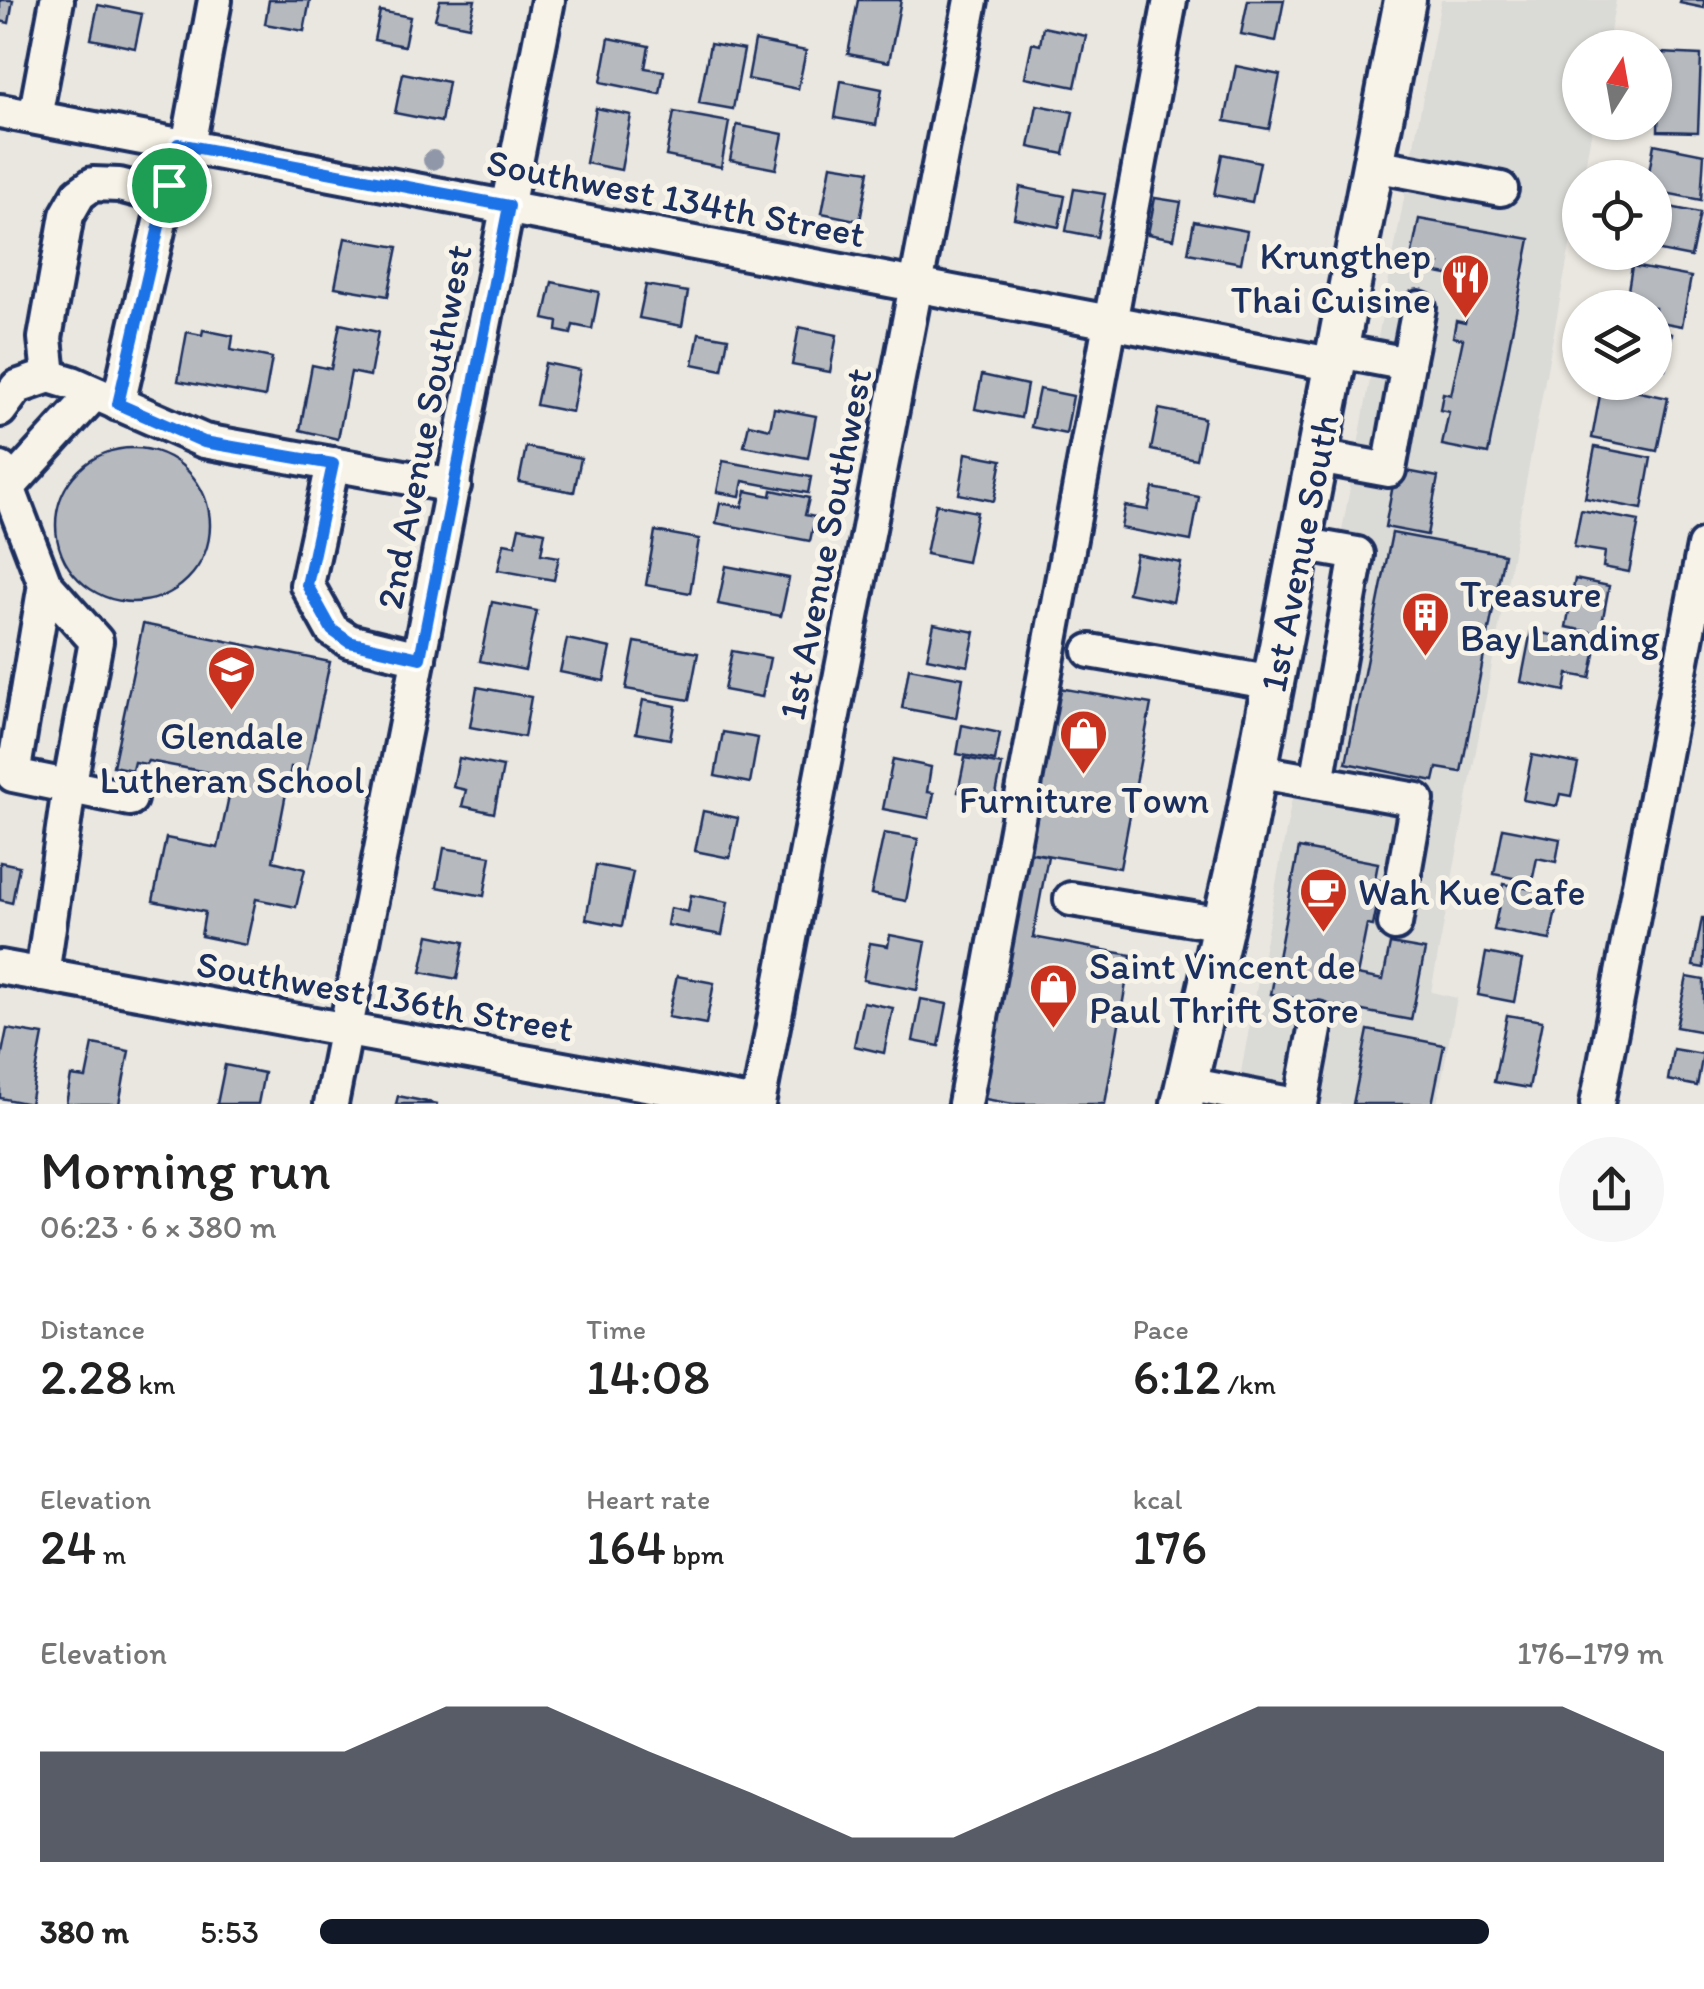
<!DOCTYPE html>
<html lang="en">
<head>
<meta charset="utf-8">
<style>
  :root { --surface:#fff; --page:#f6f6f6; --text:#222; --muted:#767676; --accent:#111827 }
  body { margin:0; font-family:Itim,sans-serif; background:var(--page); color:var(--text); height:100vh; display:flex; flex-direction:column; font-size:38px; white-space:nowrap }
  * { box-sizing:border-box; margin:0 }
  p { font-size:32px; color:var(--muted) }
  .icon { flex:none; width:55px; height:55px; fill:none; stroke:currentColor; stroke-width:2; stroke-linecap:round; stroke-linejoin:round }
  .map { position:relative; height:1104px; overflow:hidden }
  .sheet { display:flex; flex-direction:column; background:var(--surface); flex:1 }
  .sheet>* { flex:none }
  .needle { width:65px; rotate:11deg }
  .controls { position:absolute; left:1562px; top:30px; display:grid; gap:20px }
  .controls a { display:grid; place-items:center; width:110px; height:110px; border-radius:50%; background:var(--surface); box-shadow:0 2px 8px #0004; font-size:50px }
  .pin { position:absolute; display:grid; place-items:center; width:85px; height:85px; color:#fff; margin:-42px; border:5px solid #fff; border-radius:50%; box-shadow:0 2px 10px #0007 }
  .round { display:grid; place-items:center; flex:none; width:105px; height:105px; border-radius:52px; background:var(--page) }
  .summary { display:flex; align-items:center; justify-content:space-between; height:170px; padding:0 40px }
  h1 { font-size:55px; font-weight:600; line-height:75px }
  .figures { display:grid; grid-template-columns:repeat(3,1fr); gap:15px; height:170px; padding:10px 40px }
  .figures div { display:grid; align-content:center }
  .figures b { font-size:50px; font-weight:600 }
  .figures small { font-size:28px; font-weight:400 }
  .figures p { font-size:28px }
  .chart { height:280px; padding:20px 40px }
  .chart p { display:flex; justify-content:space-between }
  .chart svg { width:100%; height:180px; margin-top:10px; fill:var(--accent); opacity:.7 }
  ul { padding:0 40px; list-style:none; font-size:32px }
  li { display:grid; grid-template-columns:160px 120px 1fr; align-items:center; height:75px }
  li i { height:25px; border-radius:12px; background:var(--accent) }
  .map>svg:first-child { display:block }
  .built { fill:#dadad6 }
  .building { fill:#b6babf; stroke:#1b2f5e; stroke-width:2.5 }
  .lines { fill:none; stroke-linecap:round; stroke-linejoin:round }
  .minor-casing { stroke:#1b2f5e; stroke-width:40 }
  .major-casing { stroke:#1b2f5e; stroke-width:48 }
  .minor { stroke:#f7f3e8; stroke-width:32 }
  .major { stroke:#f7f3e8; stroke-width:40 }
  .tree { fill:#9097a8 }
  .route-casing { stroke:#fff; stroke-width:20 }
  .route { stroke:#1a73e8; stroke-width:12 }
  .labels { text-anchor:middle; stroke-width:10; stroke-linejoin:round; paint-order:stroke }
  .street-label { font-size:38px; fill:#1b2f5e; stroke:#f7f3e8 }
  .poi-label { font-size:38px; fill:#1b2f5e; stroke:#f7f3e8; text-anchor:start }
</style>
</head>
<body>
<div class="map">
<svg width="1704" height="1104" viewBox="0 0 1704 1104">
  <rect width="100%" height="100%" fill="#eae7e0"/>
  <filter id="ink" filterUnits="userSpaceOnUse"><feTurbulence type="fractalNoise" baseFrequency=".01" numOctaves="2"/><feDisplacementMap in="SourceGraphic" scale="20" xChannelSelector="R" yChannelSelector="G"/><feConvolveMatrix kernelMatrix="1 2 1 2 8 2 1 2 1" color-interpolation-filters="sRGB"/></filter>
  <g filter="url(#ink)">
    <path class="built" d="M1441,0H1616L1607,47L1580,48V122L1593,123L1583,177L1580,178V192L1431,992L1457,998L1437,1104H1235Z"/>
    <g class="building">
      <path d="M0,0H13L9,23L0,21Z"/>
      <path d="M269,0H310L304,31L265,24Z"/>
      <path d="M440,0H475L469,26L435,19Z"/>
      <path d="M858,0H901L889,62L848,54Z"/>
      <path d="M1248,0H1284L1276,41L1241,34Z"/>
      <path d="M1681,0H1704V8L1680,3Z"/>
      <path d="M98,5L142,14L135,48L91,39Z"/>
      <path d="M380,11L410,17L404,46L374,40Z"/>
      <path d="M1043,27L1086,36L1075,87L1025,77L1032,43L1040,45Z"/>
      <path d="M609,38L649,46L645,68L664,71L660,94L601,82Z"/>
      <path d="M755,41L806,51L798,89L748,79Z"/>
      <path d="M710,44L744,50L733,109L699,103Z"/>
      <path d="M1660,53L1701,55L1698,132L1658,131Z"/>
      <path d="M1236,66L1280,75L1269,129L1225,121Z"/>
      <path d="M403,73L448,82L441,122L395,113Z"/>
      <path d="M841,81L882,89L876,125L835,118Z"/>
      <path d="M1037,105L1073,112L1064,154L1029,147Z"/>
      <path d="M596,108L631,115L621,170L586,163Z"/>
      <path d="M674,112L729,122L721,167L666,156Z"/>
      <path d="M737,125L783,134L776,169L730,160Z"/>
      <path d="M1654,144L1704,154L1701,200L1655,191V178H1648Z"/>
      <path d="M1222,154L1260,162L1252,202L1214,195Z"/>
      <path d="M831,165L869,171L860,221L822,213Z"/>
      <path d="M1020,187L1065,196L1059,227L1014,218Z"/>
      <path d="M1074,189L1105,194L1097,237L1066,231Z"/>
      <path d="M1155,198L1181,202L1174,239L1148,234Z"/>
      <path d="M1655,204L1700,213L1691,257L1655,250Z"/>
      <path d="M1419,219L1530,239L1488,454L1442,445L1449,412L1440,410L1443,393L1451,395L1463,339L1453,337L1456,321L1465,323L1476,271L1455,267L1453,276L1437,273L1439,264L1411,259Z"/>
      <path d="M1194,221L1247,231L1241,263L1188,253Z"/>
      <path d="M345,238L398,247L388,296L335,287Z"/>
      <path d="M1632,266L1691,277L1682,326L1655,321V308H1625Z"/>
      <path d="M552,282L599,292L592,329L573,325L571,334L557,331L558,322L544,319Z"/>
      <path d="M646,285L688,292L682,326L639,318Z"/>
      <path d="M340,324L378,332L370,376L351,372L338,439L300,430L312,365L331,369Z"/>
      <path d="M799,327L837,335L830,372L792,365Z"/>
      <path d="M203,330L233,336L231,350L272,358L265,397L178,381L187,332L202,335Z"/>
      <path d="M1655,330L1672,334L1665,369L1655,367Z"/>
      <path d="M699,333L728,338L722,370L693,364Z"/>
      <path d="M545,363L580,370L572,412L536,405Z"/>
      <path d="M982,375L1027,385L1021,418L975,409Z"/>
      <path d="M1602,384L1668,398L1657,451L1592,438Z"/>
      <path d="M1039,389L1073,396L1066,434L1031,427Z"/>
      <path d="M774,408L816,416L808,458L744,446L749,424L770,429Z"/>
      <path d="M1159,409L1204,418L1196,459L1151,450Z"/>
      <path d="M526,447L581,458L574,492L519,482Z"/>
      <path d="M1595,447L1651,458L1642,509L1585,498Z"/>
      <circle cx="133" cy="525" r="77"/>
      <path d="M966,453L1002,460L994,501L959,494Z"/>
      <path d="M723,461L811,477L808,493L743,481L740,496L717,492Z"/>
      <path d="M1396,469L1438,477L1427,535L1385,527Z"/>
      <path d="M1153,488L1199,497L1191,541L1121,528L1125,506L1148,510Z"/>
      <path d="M772,490L809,498L805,515L815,517L810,541L716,523L720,503L742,507L746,491L771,496Z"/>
      <path d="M936,504L977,512L967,562L926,554Z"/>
      <path d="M1581,510L1639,521L1629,572L1603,567L1605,552L1574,547Z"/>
      <path d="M519,527L545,532L541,554L559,557L554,580L498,570L504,543L515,545Z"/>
      <path d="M655,531L699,539L690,593L646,585Z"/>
      <path d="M1392,533L1504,554L1461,772L1437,768L1434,781L1346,763Z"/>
      <path d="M1136,554L1181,563L1173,602L1128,593Z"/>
      <path d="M726,566L789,578L781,616L718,604Z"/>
      <path d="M1575,579L1609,586L1600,634L1566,627Z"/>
      <path d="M492,602L537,611L525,670L480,661Z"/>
      <path d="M143,624L330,662L307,770L291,767L273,861L305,869L296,907L256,899L246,945L201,936L205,912L153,901L166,838L218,848L233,777L148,761L146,764L134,762L132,770L113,766Z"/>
      <path d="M934,624L975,632L968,666L927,658Z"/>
      <path d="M1531,631L1597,644L1590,678L1568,674L1565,691L1521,682Z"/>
      <path d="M567,639L611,648L604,681L560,672Z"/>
      <path d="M635,642L698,653L689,700L626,689Z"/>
      <path d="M732,651L770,658L762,697L724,690Z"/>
      <path d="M909,668L963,678L956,718L902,708Z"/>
      <path d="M1048,686L1151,704L1120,868L1017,850Z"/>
      <path d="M477,687L531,697L524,737L470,727Z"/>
      <path d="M643,700L676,706L670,739L636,733Z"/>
      <path d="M962,725L1000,733L995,761L957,754Z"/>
      <path d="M723,732L758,738L750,783L715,776Z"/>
      <path d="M1532,755L1578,764L1571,796L1560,794L1557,806L1523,800Z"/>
      <path d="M459,758L503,767L494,813L462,806L466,790L453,787Z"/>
      <path d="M965,758L1002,765L995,799L958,792Z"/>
      <path d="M893,759L931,767L927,792L934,793L929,818L883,809Z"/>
      <path d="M703,811L738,818L730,858L695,851Z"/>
      <path d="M1503,828L1560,839L1556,862L1537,858L1532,882L1494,874Z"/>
      <path d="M884,833L918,839L906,901L871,894Z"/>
      <path d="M444,848L491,856L484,896L437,887Z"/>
      <path d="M1299,848L1378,863L1375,879L1382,881L1373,926L1367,925L1357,975L1383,980L1390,944L1425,950L1411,1020L1271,994Z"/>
      <path d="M1017,850L1048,856L1033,937L1131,955L1105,1104H1013L974,1097Z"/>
      <path d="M0,862L19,866L12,903L0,900Z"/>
      <path d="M596,865L633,872L622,926L586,919Z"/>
      <path d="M1503,884L1559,894L1550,940L1494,930Z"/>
      <path d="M691,895L728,902L722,935L667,925L670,908L688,912Z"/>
      <path d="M1702,918H1704V968L1693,966Z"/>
      <path d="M429,935L464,942L457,979L421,972Z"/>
      <path d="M890,935L926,942L917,990L863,980L870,943L888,946Z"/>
      <path d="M1486,953L1522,960L1514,1002L1478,995Z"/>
      <path d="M677,976L714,983L706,1024L668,1017Z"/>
      <path d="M1687,977L1704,980V1032L1676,1027Z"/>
      <path d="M921,999L947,1004L939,1046L913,1041Z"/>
      <path d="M863,1002L893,1008L884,1053L854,1046Z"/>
      <path d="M1507,1015L1542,1021L1529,1088L1494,1082Z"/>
      <path d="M7,1029L43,1035L30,1104L0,1098V1063Z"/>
      <path d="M1368,1030L1444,1045L1432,1104H1353Z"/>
      <path d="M93,1044L129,1051L119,1104H66L71,1076L86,1078Z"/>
      <path d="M1673,1049L1703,1054L1697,1086L1668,1080Z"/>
      <path d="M225,1065L264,1073L258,1104H217Z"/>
      <path d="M398,1096L438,1104H396Z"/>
    </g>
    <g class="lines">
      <defs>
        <g id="minor">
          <path d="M0,111L1336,365"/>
          <path d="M35,117L57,0"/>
          <path d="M188,146L215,0"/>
          <path d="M1374,165L1501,189"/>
          <path d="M1339,351L1408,364L1419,308"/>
          <path d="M49,376L45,338L67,215L79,194L93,184L119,185L166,197"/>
          <path d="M118,404L178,144"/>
          <path d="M0,410L17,387L49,376L72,383L204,441L454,486"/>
          <path d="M1318,457L1389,470L1408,364"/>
          <path d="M333,464L307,585L332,630L349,641L419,658"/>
          <path d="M1,469L45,584"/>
          <path d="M7,489L94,394"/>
          <path d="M1301,544L1357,554L1317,782"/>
          <path d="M1090,651L1274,683"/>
          <path d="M1255,771L1417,800L1395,924"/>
          <path d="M1071,899L1223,924"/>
          <path d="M0,967L756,1104"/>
          <path d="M42,975L69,788L96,641L45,584L13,775L130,799"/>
          <path d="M1187,1084L1290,1104"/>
          <path d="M331,1104L548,0"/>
          <path d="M758,1104L971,0"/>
          <path d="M965,1104L1170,0"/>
          <path d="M1301,1104L1317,1019"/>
          <path d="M1597,1104L1704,546"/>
        </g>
        <path id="major" d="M1182,1104L1244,833L1405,0"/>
      </defs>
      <use href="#minor" class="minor-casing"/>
      <use href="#major" class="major-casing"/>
      <use href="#minor" class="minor"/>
      <use href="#major" class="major"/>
    </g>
    <circle class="tree" cx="433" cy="160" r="10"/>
  </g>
  <g class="lines" filter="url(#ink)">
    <defs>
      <path id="route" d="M178,144L509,206L420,658L349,642L332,630L307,585L333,464L204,442L118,404Z"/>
    </defs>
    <use href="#route" class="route-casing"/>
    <use href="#route" class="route"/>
  </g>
  <defs>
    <symbol id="restaurant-pin" viewBox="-11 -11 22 30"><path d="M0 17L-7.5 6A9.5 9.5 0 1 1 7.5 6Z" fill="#c8321e" stroke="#f7f3e8"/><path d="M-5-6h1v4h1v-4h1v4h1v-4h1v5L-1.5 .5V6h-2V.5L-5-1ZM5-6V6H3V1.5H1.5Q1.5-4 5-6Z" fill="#fff"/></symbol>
    <symbol id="building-pin" viewBox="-11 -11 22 30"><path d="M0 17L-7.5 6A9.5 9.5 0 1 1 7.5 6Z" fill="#c8321e" stroke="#f7f3e8"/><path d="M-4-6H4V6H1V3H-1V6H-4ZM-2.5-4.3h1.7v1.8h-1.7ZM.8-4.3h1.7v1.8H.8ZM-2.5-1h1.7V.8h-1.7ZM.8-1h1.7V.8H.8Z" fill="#fff"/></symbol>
    <symbol id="school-pin" viewBox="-11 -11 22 30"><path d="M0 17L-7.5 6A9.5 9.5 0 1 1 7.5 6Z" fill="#c8321e" stroke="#f7f3e8"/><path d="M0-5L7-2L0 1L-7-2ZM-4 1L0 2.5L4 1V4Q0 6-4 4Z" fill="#fff"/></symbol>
    <symbol id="shop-pin" viewBox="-11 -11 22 30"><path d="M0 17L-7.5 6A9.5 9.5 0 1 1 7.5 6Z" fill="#c8321e" stroke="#f7f3e8"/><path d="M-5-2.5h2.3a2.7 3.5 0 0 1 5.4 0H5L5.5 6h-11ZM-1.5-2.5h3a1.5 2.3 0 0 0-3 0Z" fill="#fff"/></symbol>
    <symbol id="cafe-pin" viewBox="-11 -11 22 30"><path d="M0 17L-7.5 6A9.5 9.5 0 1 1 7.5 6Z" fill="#c8321e" stroke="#f7f3e8"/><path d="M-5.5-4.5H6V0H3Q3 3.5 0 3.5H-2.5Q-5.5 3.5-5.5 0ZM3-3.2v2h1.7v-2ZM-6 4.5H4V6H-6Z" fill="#fff"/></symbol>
  </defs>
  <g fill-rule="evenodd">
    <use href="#restaurant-pin" x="1438" y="250" width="55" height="75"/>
    <use href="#building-pin" x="1398" y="588" width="55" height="75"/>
    <use href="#school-pin" x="204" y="642" width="55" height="75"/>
    <use href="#shop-pin" x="1056" y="706" width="55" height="75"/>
    <use href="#cafe-pin" x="1296" y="864" width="55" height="75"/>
    <use href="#shop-pin" x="1026" y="960" width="55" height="75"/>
  </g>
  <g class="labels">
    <g class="street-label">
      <text transform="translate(676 198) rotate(11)" y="13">Southwest 134th Street</text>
      <text transform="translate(424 427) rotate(-79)" y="13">2nd Avenue Southwest</text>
      <text transform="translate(825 544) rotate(-79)" y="13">1st Avenue Southwest</text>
      <text transform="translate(1299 553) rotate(-79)" y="13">1st Avenue South</text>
      <text transform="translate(385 996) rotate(10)" y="13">Southwest 136th Street</text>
    </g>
    <g class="poi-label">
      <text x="1431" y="269" text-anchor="end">Krungthep<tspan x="1431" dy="44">Thai Cuisine</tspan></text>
      <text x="1460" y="607">Treasure<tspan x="1460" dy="44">Bay Landing</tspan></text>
      <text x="232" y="749" text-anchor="middle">Glendale<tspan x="232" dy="44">Lutheran School</tspan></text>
      <text x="1084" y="813" text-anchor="middle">Furniture Town</text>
      <text x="1358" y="905">Wah Kue Cafe</text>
      <text x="1089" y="979">Saint Vincent de<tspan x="1089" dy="44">Paul Thrift Store</tspan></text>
    </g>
  </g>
</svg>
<div class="controls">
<a><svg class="needle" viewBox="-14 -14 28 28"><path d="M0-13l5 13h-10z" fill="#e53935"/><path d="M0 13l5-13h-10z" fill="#767676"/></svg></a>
<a><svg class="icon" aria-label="locate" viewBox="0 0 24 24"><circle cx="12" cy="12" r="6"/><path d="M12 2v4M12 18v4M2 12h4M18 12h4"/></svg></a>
<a><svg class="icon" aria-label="layers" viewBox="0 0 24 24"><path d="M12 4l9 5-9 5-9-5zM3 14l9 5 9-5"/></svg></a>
</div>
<div class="pin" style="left:169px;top:185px;background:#1e9e55"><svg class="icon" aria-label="arrive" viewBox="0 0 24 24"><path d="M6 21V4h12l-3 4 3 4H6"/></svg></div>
</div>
<section class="sheet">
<div class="summary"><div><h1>Morning run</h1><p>06:23 · 6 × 380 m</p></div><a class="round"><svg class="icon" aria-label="share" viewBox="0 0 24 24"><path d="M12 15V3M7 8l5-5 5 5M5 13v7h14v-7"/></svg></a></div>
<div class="figures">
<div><p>Distance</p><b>2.28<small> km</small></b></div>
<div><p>Time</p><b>14:08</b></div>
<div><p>Pace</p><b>6:12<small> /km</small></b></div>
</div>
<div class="figures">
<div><p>Elevation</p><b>24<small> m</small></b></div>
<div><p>Heart rate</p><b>164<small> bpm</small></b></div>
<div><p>kcal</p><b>176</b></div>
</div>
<div class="chart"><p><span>Elevation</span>176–179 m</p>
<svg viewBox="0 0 160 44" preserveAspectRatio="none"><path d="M0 44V17L10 17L20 17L30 17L40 6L50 6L60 17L70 27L80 38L90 38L100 27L110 17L120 6L130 6L140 6L150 6L160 17V44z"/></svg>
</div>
<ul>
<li><b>380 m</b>5:53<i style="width:87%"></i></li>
</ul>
</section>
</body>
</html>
